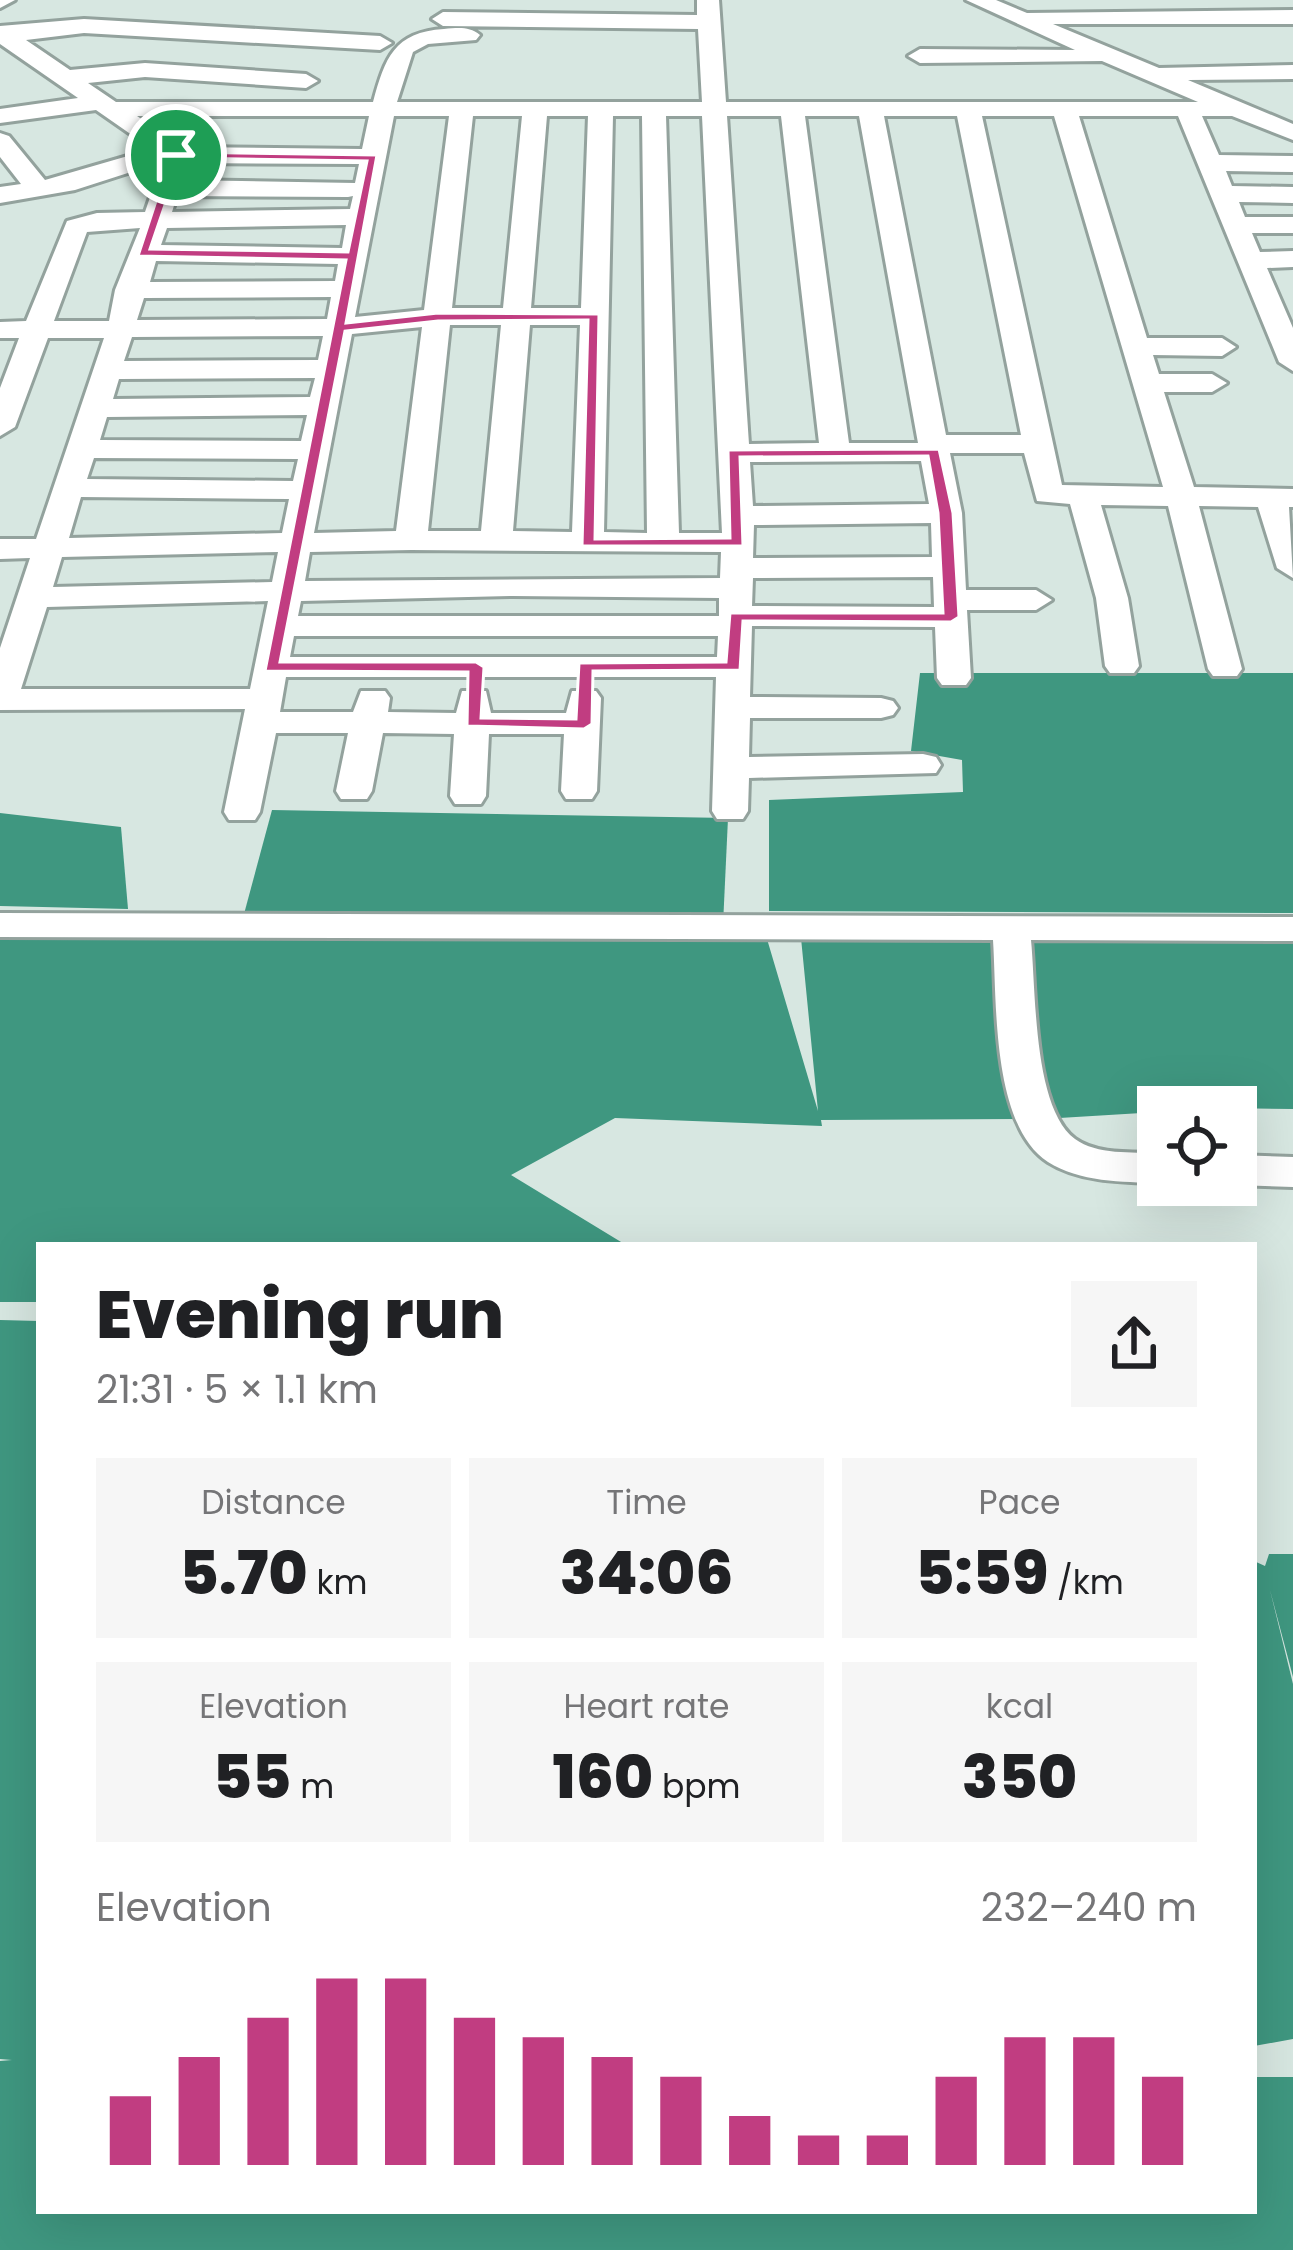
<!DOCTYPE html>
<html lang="en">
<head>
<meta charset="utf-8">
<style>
  :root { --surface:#fff; --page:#f6f6f6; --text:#202124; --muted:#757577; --accent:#c13d81 }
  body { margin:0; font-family:Poppins,sans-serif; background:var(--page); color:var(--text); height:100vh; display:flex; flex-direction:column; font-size:45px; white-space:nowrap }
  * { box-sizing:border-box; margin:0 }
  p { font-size:39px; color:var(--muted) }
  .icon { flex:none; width:66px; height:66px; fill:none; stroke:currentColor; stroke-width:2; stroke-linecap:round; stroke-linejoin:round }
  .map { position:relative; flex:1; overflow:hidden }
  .side { position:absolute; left:36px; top:1242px; width:1221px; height:972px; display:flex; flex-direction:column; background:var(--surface); border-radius:0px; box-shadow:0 12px 48px #0002 }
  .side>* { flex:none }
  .tools { position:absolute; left:1137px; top:1086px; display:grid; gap:24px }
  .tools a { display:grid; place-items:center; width:120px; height:120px; border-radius:0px; background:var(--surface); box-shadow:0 12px 48px #0002; font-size:60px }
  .pin { position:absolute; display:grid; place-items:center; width:102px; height:102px; color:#fff; margin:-51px; border:6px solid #fff; border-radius:50%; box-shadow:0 3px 12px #0007 }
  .round { display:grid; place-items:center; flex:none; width:126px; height:126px; border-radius:0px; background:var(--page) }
  .headline { display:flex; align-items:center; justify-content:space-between; height:204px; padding:0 60px }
  h1 { font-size:66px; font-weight:800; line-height:90px }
  .figures { display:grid; grid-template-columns:repeat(3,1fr); gap:18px; height:204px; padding:12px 60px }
  .figures div { display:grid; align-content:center; border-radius:0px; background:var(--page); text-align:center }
  .figures b { font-size:60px; font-weight:800 }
  .figures small { font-size:33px; font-weight:400 }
  .figures p { font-size:33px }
  .chart { height:336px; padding:24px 60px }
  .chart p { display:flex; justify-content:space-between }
  .chart svg { width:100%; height:216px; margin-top:12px; stroke:var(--accent); stroke-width:6 }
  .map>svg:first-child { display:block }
  .water { fill:#3f9780 }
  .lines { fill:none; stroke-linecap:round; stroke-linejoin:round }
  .minor-casing { stroke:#93a29d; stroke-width:6 }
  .minor { fill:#fff; fill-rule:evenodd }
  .route { fill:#c13d81; stroke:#fff; stroke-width:3; fill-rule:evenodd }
</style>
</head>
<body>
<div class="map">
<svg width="1293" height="2250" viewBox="0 0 1293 2250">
  <rect width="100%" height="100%" fill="#d7e7e1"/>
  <g class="water">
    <path d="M920,673H1293V913L769,911V800L963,792L962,760L911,751Z"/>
    <path d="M272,810L728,818L723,925L244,914Z"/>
    <path d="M0,813L121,827L128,909L0,906Z"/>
    <path d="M0,914L767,939L818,1111L801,938H1293V1109L1158,1107V1112L1043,1119L821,1120L822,1126L615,1118L511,1175L626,1245H39V1302H0Z"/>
    <path d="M0,1320L39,1321V2211H1254V2077H1293V2250H0V2061L12,2060L0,2059Z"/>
    <path d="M1269,1554H1293V1677L1270,1590L1293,1684V2039L1254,2046V1561L1265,1566Z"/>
  </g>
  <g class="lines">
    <defs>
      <g id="minor">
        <path d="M0,0H15L0,8Z"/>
        <path d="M697,0H719L726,102H1198L1102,61L920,63L908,56L920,49L1075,50L966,0H996L1027,13L1293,10V24H1053L1159,68L1293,65V79L1188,80L1293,124V140L1232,116H1202L1219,155L1293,156V172L1226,171L1232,186L1293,187V203L1239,202L1245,217H1293V233H1252L1260,252L1293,251V267L1267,268L1293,328V371L1279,362L1178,116H1079L1147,338H1222L1236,347L1222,356L1153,355L1159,374H1212L1227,383L1212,392H1164L1194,487L1293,489V507H1289L1293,578L1277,568L1258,507L1199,506L1242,669L1237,676H1213L1208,669L1168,506L1101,505L1128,598L1139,666L1134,673H1110L1105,666L1096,598L1070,504L1037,501L1024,453H950L962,513L966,590H1036L1052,600L1036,610H967L971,678L966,685H942L937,678L935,627L752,626L750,697L881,698L893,701L898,708L893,715L881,718H750L749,757L923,754L936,757L941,765L936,773L749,778L748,811L743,819H717L712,811L716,677H286L280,712H353L361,691H385L390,698L388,712L456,713L462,691H486L491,713H566L572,691H596L601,698L597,791L592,799H566L561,791L564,734H489L486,796L481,804H455L450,796L454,734L383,733L372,791L367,799H341L336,791L348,733H276L260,812L255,820H229L224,812L245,709L0,710V648L30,558L0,559V539H36L104,338H48L15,427L0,436V388L19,338H0V322L26,321L67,221L97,213L145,212L162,162L75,190L0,203V187L21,184L0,157V133L9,136L45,180L152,149L96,110L0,123V109L78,98L0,44V26L84,19L380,36L392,43L380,50L84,33L26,40L70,70L145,63L306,74L318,81L306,88L145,77L88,83L116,102H373C385,58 394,32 444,29C458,28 469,26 480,35L476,40L428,44L413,52L397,102H702L698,29L443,26L432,19L443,12L697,15ZM137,116H369L362,149L183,147ZM394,116H449L424,310L355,317ZM473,116H522L503,308H452ZM547,116H588L581,308H531ZM613,116H642L647,533L604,532ZM666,116H702L722,533H679ZM727,116H781L819,443L749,444ZM805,116H859L918,443H849ZM884,116H957L1021,435H946ZM982,116H1054L1163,487L1062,485ZM187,163L359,164L355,183L182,180ZM177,196L348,197L353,196L350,209L172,212ZM346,225L342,248L161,245L167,228ZM140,228L115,290L109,321H54L87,232ZM156,261L338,264L335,281L150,282ZM331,297L327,319L137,320L144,298ZM450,325H501L481,531H428ZM530,325H580L572,532L513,531ZM422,327L396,531L314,533L352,334ZM323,336L318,360L124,361L132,337ZM315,378L310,397L113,399L119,379ZM307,415L301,441L100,440L107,417ZM94,458L298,459L293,481L87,479ZM921,461L929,504L753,506L750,462ZM81,497L289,499L282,533L69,538ZM931,523L932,557L753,558L754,525ZM411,550L721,552L720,578L305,581L310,552ZM278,552L272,582L53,587L62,557ZM933,577L934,607L752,606L753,578ZM513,596L719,598V616H298L301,601ZM268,601L250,689H21L47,607ZM294,636H718L717,657H290Z"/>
        <path d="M0,913L1293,917V941L1031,940C1036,990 1033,1108 1075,1139C1097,1155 1132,1152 1158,1153V1183C1123,1182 1079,1182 1048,1162C991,1125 997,1000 993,940L0,937Z"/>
        <path d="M1236,1155L1293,1157V1187L1236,1185Z"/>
      </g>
    </defs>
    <use href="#minor" class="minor-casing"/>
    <use href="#minor" class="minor"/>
  </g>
  <path class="route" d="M172,152L377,155L346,323L438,313L599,314L595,539L730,538L728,450L939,449L953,513L959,617L951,622L743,621L740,670L593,671L592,724L584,729L467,726L468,672L265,671L346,260L138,256ZM181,158L367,161L348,252L150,249ZM588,320L582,546H743L740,457L928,456L938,513L943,613H730L726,662L579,663L576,719L481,718L484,667L476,662H280L345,331L438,321Z"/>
</svg>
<div class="tools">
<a><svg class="icon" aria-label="locate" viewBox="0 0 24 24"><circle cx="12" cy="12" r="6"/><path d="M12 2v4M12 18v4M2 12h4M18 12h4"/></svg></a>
</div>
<div class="pin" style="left:176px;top:155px;background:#1e9e55"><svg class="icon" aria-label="arrive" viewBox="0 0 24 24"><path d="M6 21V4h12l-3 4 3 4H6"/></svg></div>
<section class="side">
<div class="headline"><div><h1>Evening run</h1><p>21:31 · 5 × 1.1 km</p></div><a class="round"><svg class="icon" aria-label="share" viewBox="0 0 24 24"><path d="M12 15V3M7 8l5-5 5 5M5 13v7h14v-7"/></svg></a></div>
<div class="figures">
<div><p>Distance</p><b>5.70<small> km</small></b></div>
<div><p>Time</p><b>34:06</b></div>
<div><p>Pace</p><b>5:59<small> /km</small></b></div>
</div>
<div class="figures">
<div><p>Elevation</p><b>55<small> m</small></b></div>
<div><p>Heart rate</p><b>160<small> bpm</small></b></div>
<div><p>kcal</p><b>350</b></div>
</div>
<div class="chart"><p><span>Elevation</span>232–240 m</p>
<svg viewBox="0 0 160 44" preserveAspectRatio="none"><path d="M5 44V30M15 44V22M25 44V14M35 44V6M45 44V6M55 44V14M65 44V18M75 44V22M85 44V26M95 44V34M105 44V38M115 44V38M125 44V26M135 44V18M145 44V18M155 44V26"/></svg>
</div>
</section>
</div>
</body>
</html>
